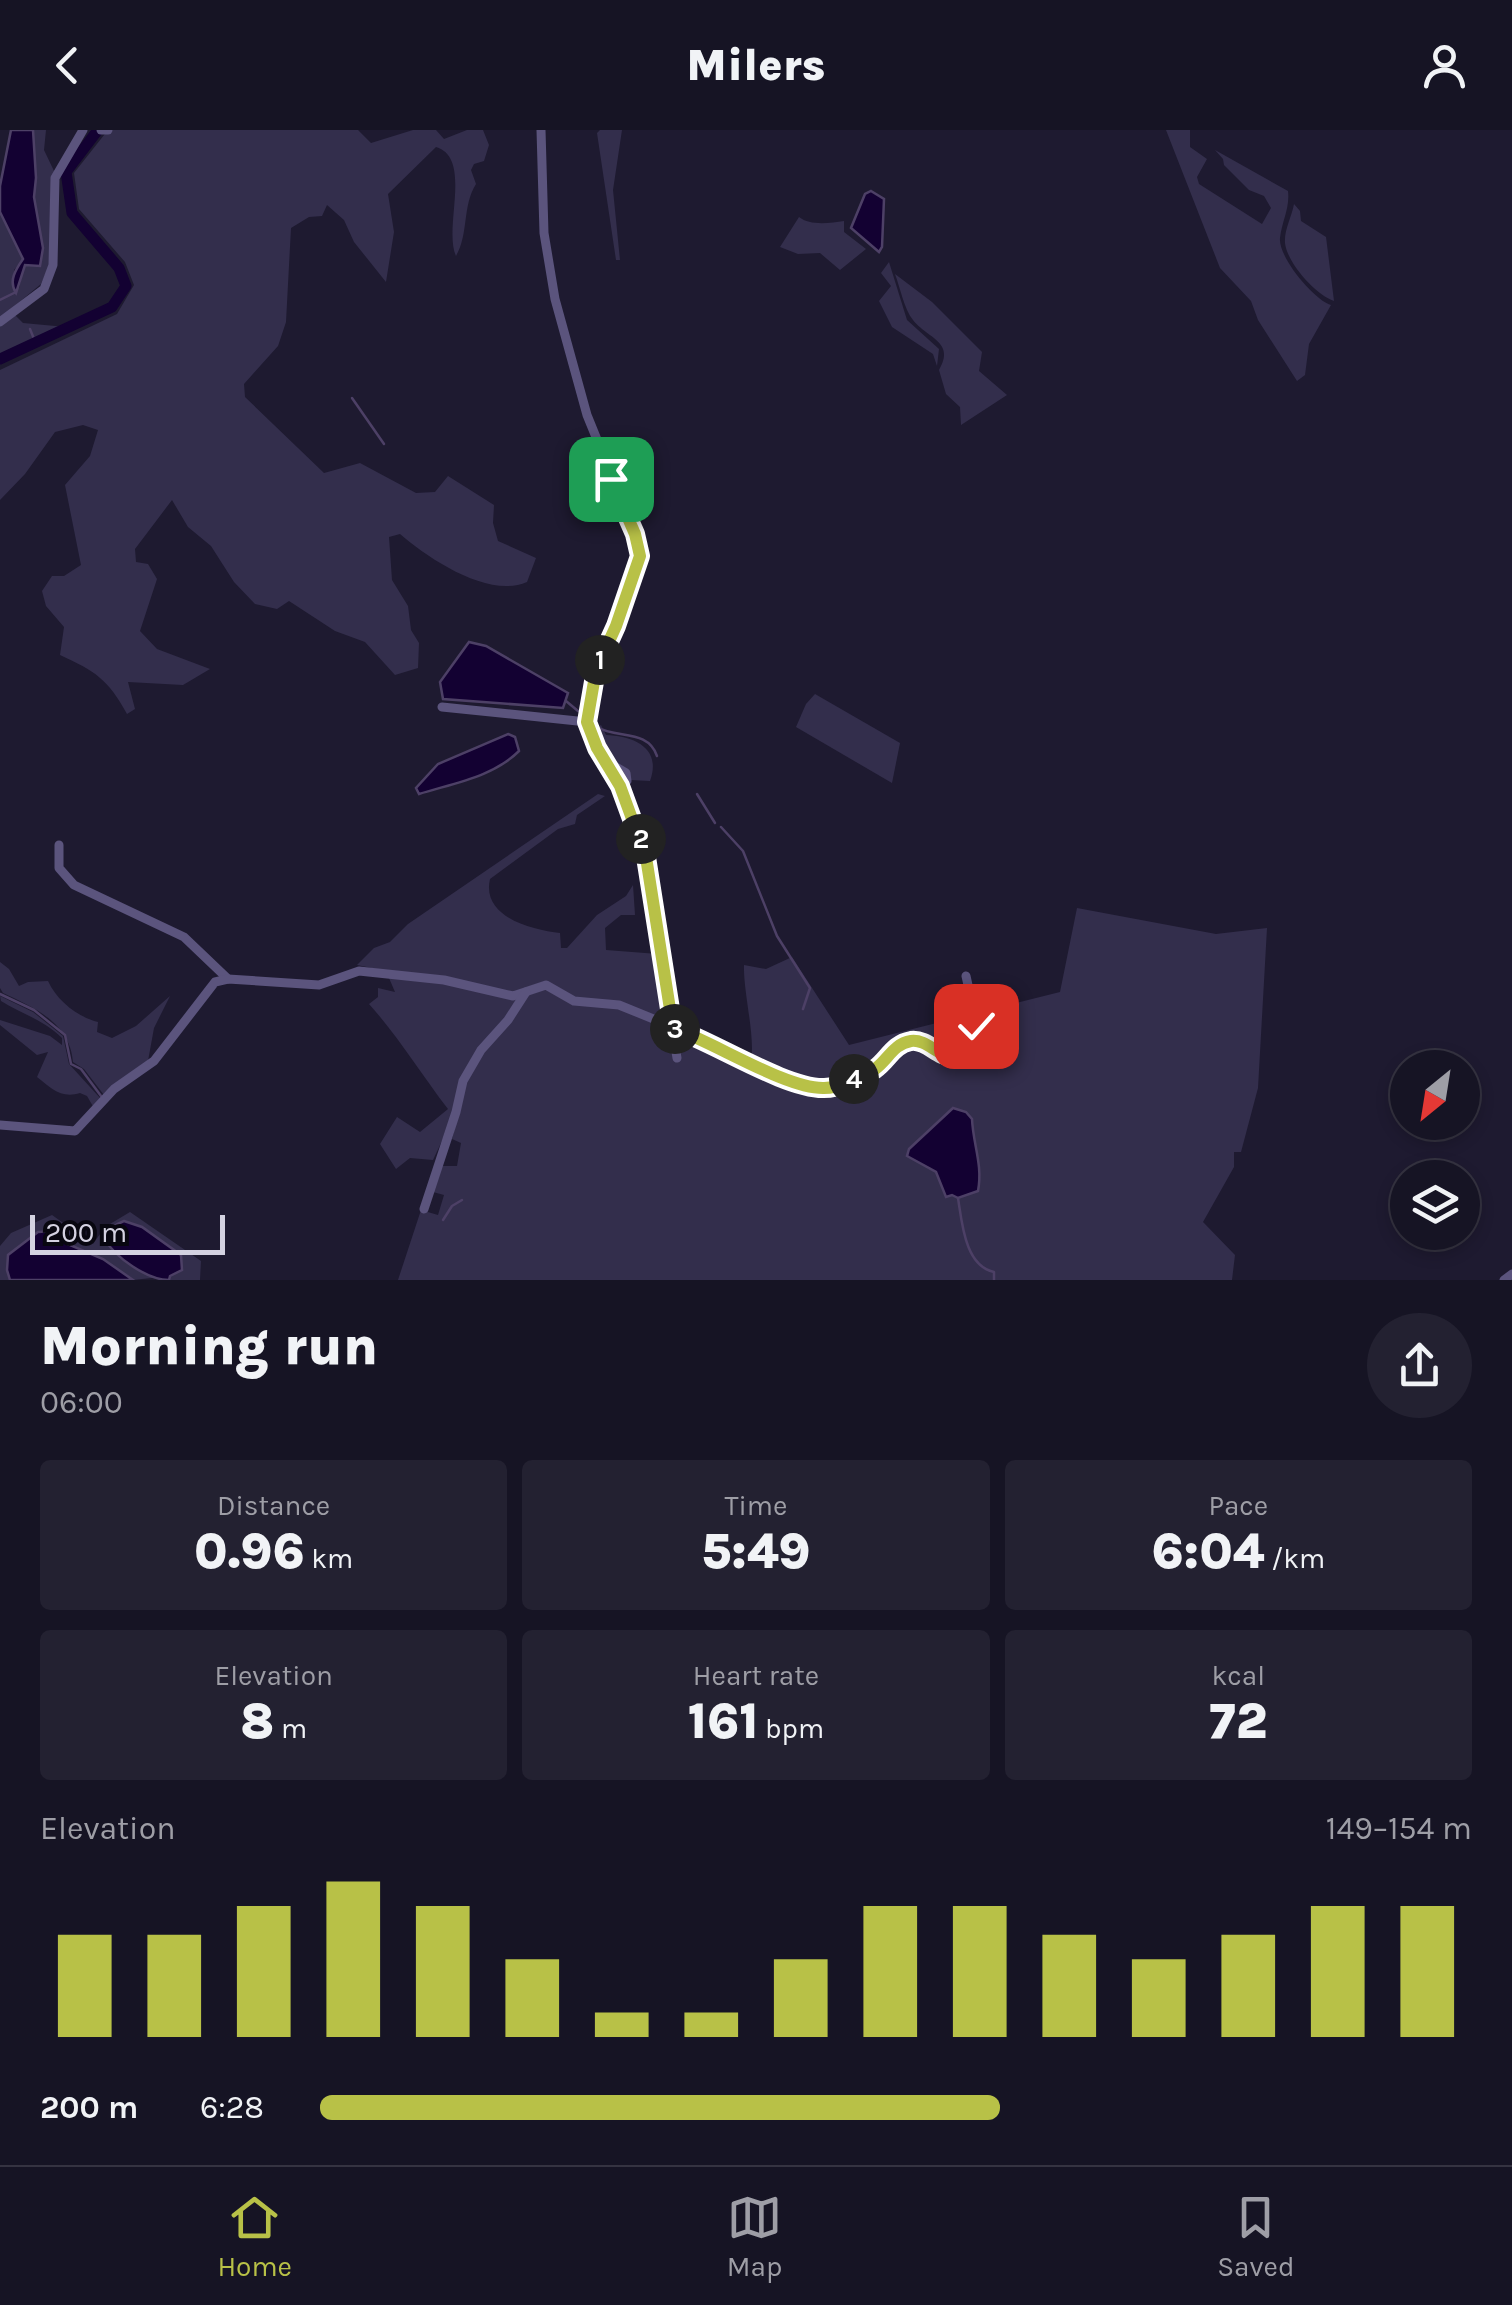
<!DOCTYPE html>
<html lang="en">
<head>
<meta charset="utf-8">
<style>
  :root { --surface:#161424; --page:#232131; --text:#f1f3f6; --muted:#9e9ea6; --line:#353341; --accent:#b8c147 }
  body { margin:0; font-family:Karla,sans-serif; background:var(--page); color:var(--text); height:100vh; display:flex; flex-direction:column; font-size:38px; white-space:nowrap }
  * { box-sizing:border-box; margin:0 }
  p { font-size:32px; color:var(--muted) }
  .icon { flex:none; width:55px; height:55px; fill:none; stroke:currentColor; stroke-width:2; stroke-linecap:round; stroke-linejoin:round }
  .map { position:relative; height:1150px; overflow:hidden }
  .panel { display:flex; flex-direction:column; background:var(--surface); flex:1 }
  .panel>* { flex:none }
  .needle { width:65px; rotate:210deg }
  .controls { position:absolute; left:1390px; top:920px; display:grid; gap:20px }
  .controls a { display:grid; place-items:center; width:90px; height:90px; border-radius:50%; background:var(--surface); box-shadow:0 5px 15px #0003,0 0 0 2px var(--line); font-size:50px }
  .scale { position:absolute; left:30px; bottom:25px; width:195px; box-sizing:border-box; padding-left:10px; border:5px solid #d4d2e1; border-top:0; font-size:28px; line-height:35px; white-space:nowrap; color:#d4d2e1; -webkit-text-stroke:8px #080710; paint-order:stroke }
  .pin { position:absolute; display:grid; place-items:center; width:85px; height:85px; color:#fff; margin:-42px; border-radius:20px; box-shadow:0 5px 15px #0006 }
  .km { position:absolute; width:50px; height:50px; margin:-25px; border-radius:50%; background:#222; color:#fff; font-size:28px; line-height:50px; text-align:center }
  .round { display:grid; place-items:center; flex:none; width:105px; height:105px; border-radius:52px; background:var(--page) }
  .headline { display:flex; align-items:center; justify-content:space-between; height:170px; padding:0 40px }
  h1 { font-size:55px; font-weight:800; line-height:75px }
  .figures { display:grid; grid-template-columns:repeat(3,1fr); gap:15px; height:170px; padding:10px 40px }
  .figures div { display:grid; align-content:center; border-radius:10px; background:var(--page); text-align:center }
  .figures b { font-size:50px; font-weight:800 }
  .figures small { font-size:28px; font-weight:400 }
  .figures p { font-size:28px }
  .chart { height:280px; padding:20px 40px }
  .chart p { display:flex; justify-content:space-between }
  .chart svg { width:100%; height:180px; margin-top:10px; stroke:var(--accent); stroke-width:6 }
  ul { padding:0 40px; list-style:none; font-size:32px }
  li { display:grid; grid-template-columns:160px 120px 1fr; align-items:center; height:75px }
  li i { height:25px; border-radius:12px; background:var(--accent) }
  header { display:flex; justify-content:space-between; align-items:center; height:130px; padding:0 40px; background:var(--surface); font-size:45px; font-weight:800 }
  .dock { display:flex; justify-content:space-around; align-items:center; height:140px; border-top:2px solid var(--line); background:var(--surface); font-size:28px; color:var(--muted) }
  .dock a { display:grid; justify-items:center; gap:5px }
  .dock .current { color:var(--accent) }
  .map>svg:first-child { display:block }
  .green { fill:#332e4c }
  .water { fill:#130132; stroke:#4d4066; stroke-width:2.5 }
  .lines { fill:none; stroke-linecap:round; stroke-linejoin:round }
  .stream { stroke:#4d4066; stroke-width:2.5 }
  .river { stroke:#130132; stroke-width:11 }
  .minor { stroke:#5b547d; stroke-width:9 }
  .route-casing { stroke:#fff; stroke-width:20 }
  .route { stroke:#b8c147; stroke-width:12 }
</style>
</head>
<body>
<header><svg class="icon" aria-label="back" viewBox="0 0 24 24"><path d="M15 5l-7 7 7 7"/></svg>Milers<svg class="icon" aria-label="person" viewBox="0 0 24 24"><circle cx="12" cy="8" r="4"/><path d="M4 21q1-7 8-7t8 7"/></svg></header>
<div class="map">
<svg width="1512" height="1150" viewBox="0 0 1512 1150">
  <rect width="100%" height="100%" fill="#1e1a30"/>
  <g class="green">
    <path d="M33,0H46L44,20L54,41L50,133L41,154L0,188V82L23,129L14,140L19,158L25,134L40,135L43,118L34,67L36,48Z"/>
    <path d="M108,0H358L371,13L413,0H436L444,9L467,0H483L489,15L484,31L474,34L471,40L476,54C462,76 469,104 456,126C443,98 473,28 436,17L388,64L394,102L386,152L354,112L344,90L327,75L322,86L309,87L291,98L286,192L278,216L244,254L245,267L324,343L360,333L416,363L435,362L448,346L494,375L493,393L498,411L536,428L527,452C489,469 429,429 400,404L389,407L392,450L408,476L411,500L419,513L418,538L395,545L365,512L335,501L289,471L277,479L255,474L234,452L211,416L188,397L172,370L135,419L136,432L148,434L157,449L140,501L157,519L210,539L183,555L128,552L135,579L127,584C108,549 95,541 60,525L64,497L46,476L42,461L52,446H64L81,435L65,355L90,326L98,300L83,295L55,302L25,344L0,370V240L117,184L134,155L125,132L79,79L74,43Z"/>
    <path d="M600,0H622L613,60L620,130H616L597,3Z"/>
    <path d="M1166,0H1190V17L1207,29L1197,47L1199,54L1262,94L1271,78L1264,66L1249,60L1224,35L1223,29L1215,20L1288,61C1290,78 1282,91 1280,108C1278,127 1314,170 1331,175L1309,214L1305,245L1297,251L1258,190L1251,171L1220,138Z"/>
    <path d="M1294,74L1300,81L1301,91L1326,107L1334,171C1316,165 1287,133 1285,113C1284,100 1292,86 1294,74Z"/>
    <path d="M799,87C810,96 830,93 844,91V102L866,119L840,140L820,123L798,124L780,117Z"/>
    <path d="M889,132L907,190L939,219L937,236L933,224L892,197L879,171L891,156L881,143Z"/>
    <path d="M895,144L932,172L982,222L979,241L1007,265L961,295L960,277L946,264L939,240C956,212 927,208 913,190C904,179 900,157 895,144Z"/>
    <path d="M14,184L23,193L66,197L0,224V194Z"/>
    <path d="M815,564L900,613L892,653L796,597L806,574Z"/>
    <path d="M601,595L606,605C634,606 662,618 650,651L631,650L628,641L606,627L593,600Z"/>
    <path d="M598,664L605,666L577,685L575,694L558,699L490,749C481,787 532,800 560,803L561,818H567L597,785L626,766L633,755L635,785H621L605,798L606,820L658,824L669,901L694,908L750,934C757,913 743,862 744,835L766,839L792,827L849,915L1060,862L1077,778L1216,804L1267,798L1258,958L1241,1022H1234V1037L1203,1092L1235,1125L1232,1150H398L421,1080L438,1085L444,1065L433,1062L442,1036H457L461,1013L452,1009L457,990L448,998L433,1030L410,1028L396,1039L380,1014L397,987L420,1002L448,979C421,944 398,906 369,874L378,867V858L395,862L386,841L357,835L374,818L390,812L408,794Z"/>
    <path d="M0,832L9,839L19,856L28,852L48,851C57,871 78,887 98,892L97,902L112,908L136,896L170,866L154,898L148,931L104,965L84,939L73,932C70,893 35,878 3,863L0,858Z"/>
    <path d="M0,866L33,882L63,906L69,934L101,969L94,978L87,966L80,963C61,969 51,958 37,947L48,922L37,925L0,895V890L50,906L62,915V908C44,890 22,884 1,871Z"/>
    <path d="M130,1082L201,1131L200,1150H169L170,1146L133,1150L103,1130L65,1113L53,1101C27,1103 20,1120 7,1140L10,1150H0V1116L11,1103L52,1085L93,1114L105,1097Z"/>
  </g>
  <g class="water">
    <path d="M11,0H33L36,48L34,67L43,118L40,136L25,135L16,163C8,151 16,139 23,129L0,82V56Z"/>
    <path d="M871,61L884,69L882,117L879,122L851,98L865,64Z"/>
    <path d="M469,512L486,516L568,563L563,578L443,569L440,552Z"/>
    <path d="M508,604L515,607L519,621C493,647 454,653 419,664L416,658L438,634Z"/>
    <path d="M953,978L966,982L972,989C973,1014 983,1035 978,1061L958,1068L952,1065L946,1067L936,1042L907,1026L909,1019Z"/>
    <path d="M124,1091L142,1097L181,1125L182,1140L170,1146L169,1150C148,1150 115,1128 104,1108C109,1099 114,1095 124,1091Z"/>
    <path d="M53,1101L65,1109V1113L103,1129L133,1150H10L7,1140L8,1125L38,1102Z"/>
  </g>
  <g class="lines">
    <g class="stream">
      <path d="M0,170L16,162"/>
      <path d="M30,199L36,214"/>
      <path d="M352,268L384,314"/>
      <path d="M566,571L578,581"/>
      <path d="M597,597C617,609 648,599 657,626"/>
      <path d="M697,664L715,693"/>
      <path d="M721,697L743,721L777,806L810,858L803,879"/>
      <path d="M0,864L34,880L65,905L71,934L81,939L101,966"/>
      <path d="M958,1068C962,1093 965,1136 994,1142V1150"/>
      <path d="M443,1090L452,1076L462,1070"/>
    </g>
    <path class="river" d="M0,229L112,177L126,156L119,138L72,83L66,42L98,0"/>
    <g class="minor">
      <path d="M101,0H108"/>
      <path d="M541,0L544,103L555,169L587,285L635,403L639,425L616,496L595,540L587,592L597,619L619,656L627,651L626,643L614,636L607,638"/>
      <path d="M0,192L44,159L53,135L55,48L83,0"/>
      <path d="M442,577L587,592"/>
      <path d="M619,656L646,727L677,928"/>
      <path d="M59,715V738L74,755L184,807L228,849"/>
      <path d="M0,995L75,1001L114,959L154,931L215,852L228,849L319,855L359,841L444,850L513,866L546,855L574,871L619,875L715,914L787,950L813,958L835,957L853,950L876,939L895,918L910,911L923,913L945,927H953L977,896L966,846"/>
      <path d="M424,1079L456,982L463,951L481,920L508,890L526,862"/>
      <path d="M1504,1150L1512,1144"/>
    </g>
  </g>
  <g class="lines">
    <defs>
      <path id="route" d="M611,349L635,404L640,426L616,496L596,540L587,592L597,618L620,656L646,727L673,898C714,912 786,959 824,958C840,958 861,948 875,939C888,930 893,914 911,911C927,909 937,926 953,927L976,896"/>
    </defs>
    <use href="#route" class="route-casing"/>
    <use href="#route" class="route"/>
  </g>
</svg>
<div class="controls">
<a><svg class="needle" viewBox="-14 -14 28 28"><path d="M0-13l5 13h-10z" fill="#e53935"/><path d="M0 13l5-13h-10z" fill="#9e9ea6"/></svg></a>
<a><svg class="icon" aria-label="layers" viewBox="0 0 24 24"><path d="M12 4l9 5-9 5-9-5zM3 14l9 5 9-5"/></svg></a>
</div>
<div class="scale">200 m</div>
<div class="pin" style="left:611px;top:349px;background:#1e9e55"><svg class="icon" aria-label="arrive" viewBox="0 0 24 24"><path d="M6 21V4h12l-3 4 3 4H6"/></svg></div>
<div class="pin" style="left:976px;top:896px;background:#d93025"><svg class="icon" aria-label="check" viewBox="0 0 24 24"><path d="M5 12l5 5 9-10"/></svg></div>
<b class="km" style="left:600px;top:530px">1</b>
<b class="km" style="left:641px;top:709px">2</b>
<b class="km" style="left:675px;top:899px">3</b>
<b class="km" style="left:854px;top:949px">4</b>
</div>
<section class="panel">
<div class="headline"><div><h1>Morning run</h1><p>06:00</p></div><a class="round"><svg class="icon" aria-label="share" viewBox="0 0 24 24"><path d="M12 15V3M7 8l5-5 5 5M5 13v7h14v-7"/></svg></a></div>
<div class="figures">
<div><p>Distance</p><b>0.96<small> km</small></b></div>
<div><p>Time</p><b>5:49</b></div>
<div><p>Pace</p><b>6:04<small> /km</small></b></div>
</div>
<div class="figures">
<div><p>Elevation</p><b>8<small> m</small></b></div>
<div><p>Heart rate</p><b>161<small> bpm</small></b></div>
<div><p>kcal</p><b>72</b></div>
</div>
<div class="chart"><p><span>Elevation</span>149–154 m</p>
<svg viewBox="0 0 160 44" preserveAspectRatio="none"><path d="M5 44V19M15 44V19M25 44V12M35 44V6M45 44V12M55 44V25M65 44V38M75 44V38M85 44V25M95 44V12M105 44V12M115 44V19M125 44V25M135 44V19M145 44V12M155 44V12"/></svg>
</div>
<ul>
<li><b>200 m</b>6:28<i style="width:59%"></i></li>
</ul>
</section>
<nav class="dock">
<a class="current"><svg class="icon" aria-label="home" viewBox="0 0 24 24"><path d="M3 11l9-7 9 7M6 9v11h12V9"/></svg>Home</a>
<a><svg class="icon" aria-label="map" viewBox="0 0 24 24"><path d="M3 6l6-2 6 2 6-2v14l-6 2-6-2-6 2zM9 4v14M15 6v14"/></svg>Map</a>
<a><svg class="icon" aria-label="saved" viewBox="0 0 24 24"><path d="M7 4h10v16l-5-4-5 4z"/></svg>Saved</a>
</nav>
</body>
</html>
